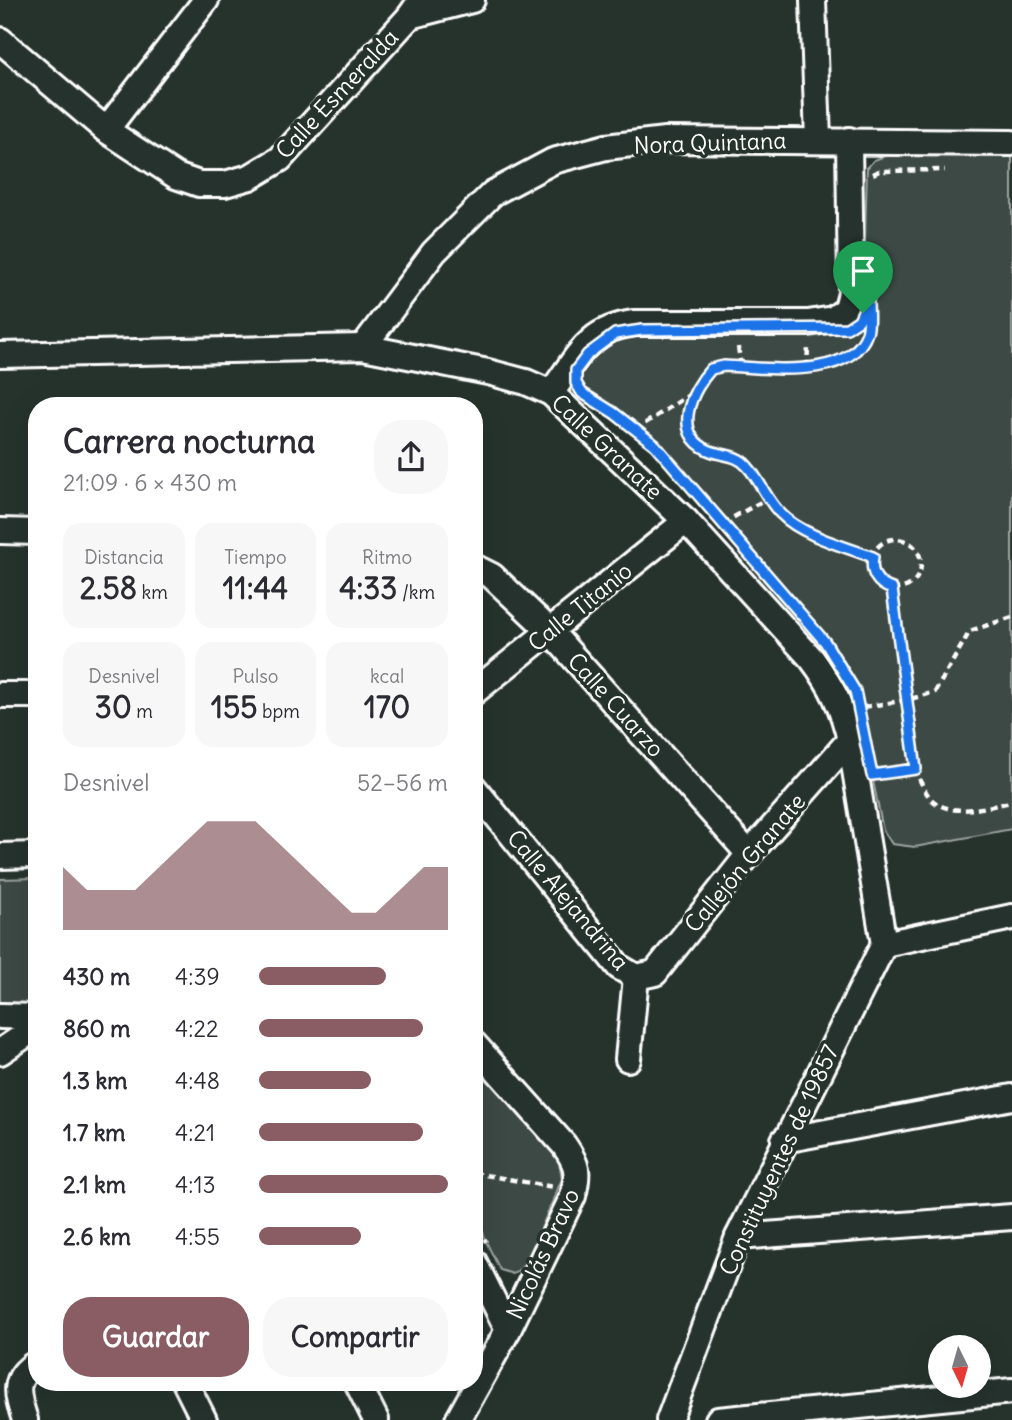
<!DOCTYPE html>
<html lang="es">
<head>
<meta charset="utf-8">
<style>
  :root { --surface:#fff; --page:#f7f7f7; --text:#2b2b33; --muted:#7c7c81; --accent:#8a5d65 }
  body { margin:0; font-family:Delius,sans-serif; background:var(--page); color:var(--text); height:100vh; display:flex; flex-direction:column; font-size:26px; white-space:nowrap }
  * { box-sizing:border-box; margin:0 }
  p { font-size:23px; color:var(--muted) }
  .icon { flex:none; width:38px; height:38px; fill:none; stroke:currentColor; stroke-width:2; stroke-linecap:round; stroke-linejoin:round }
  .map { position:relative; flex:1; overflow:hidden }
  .details { position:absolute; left:28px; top:397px; width:455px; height:994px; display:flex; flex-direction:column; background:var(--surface); border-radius:28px; box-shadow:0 7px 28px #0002 }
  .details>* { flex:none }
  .needle { width:46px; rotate:175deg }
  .buttons { position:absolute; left:928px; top:1335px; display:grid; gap:14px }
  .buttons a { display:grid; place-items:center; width:63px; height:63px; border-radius:50%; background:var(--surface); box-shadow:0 7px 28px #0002; font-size:35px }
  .pin { position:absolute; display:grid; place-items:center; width:60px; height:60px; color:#fff; margin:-72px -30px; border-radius:50% 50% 50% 0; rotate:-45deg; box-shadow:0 0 7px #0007 }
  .pin .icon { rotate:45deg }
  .round { display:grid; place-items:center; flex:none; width:74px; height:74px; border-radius:28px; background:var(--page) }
  .overview { display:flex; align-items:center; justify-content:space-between; height:119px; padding:0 35px }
  h1 { font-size:32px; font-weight:700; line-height:52px }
  .stats { display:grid; grid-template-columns:repeat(3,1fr); gap:10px; height:119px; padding:7px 35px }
  .stats div { display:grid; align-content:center; border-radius:18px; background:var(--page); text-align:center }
  .stats b { font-size:30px; font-weight:700 }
  .stats small { font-size:19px; font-weight:400 }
  .stats p { font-size:19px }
  .chart { height:196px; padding:14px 35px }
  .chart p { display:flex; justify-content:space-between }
  .chart svg { width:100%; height:126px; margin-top:7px; fill:var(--accent); opacity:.7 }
  .primary-button { display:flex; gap:14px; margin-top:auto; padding:14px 35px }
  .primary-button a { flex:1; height:80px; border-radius:28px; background:var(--accent); color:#fff; font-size:28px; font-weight:700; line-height:80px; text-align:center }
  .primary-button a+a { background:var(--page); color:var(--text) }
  ul { padding:0 35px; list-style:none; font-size:23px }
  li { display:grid; grid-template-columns:112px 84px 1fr; align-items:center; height:52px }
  li i { height:18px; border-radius:9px; background:var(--accent) }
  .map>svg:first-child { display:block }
  .green { fill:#3e4944; stroke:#9ea4a2; stroke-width:2 }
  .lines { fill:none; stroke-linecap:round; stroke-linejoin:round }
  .street-casing { stroke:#fff; stroke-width:30 }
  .path { stroke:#fff; stroke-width:4.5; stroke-dasharray:7 5; stroke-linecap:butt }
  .street { stroke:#26332d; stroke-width:24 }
  .route-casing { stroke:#fff; stroke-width:14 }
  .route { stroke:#1a73e8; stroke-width:9 }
  .labels { text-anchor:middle; stroke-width:7; stroke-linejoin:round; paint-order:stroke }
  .street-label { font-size:23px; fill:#fff; stroke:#26332d }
</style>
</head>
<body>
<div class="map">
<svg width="1012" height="1420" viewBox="0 0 1012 1420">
  <rect width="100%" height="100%" fill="#26332d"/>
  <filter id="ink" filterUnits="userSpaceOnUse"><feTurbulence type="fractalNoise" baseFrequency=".0143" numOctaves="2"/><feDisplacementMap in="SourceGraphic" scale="14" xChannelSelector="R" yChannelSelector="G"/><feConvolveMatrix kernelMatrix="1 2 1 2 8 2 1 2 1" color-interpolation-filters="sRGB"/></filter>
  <g filter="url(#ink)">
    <g class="green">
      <path d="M1012,153V829L915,847L892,844L883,830L855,691L825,642L655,445L614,413L582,393L576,383V370L615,334L642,330L847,328L854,325L863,313L867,168L874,160L888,155Z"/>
      <path d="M37,878V1004L0,1002V879Z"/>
      <path d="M474,1055L559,1161L562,1179L526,1264L513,1274L500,1270L474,1217Z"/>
    </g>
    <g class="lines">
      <defs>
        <g id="street">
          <path d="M813,0L818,140"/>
          <path d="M410,16L472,0"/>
          <path d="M0,40L106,130L176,176L199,184H225L250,177L280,159L410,16L421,0"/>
          <path d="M106,130L206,0"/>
          <path d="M363,347L434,252L493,193L553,161L606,147L665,140L1012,143"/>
          <path d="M0,355L363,347L488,372L526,382L551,393L686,521L812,659C832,685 843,709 850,740L884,944"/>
          <path d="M551,393C578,357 587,329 634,323H808L833,319L847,309L851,293L849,140"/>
          <path d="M0,531L37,532"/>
          <path d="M474,567L492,576L550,631L749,854"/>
          <path d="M474,692L686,521"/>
          <path d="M0,695H37"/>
          <path d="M474,788L619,967L636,977"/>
          <path d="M0,856L37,855"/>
          <path d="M884,944L1012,917"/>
          <path d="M636,977L655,973L749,854L850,740"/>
          <path d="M0,1016L37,1017"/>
          <path d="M0,1052L37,1027"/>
          <path d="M628,1059L636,977"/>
          <path d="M784,1140L1012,1097"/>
          <path d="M738,1237L1012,1217"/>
          <path d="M474,1262L508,1330"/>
          <path d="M185,1382L204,1420"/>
          <path d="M357,1382L376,1420"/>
          <path d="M25,1420C17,1395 11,1378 37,1363"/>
          <path d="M458,1420L508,1330L573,1196C579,1172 578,1165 564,1145L474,1044"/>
          <path d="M669,1420L738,1237L884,944"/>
          <path d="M718,1420L1012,1391"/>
        </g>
      </defs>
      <use href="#street" class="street-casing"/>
      <g class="path">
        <path d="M873,174L879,171L945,170"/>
        <path d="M868,322C867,383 764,367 724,366L711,369C691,391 672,433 708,450C721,456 737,454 747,466C760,480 767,501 781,514C801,535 845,547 873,557"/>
        <path d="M738,347L741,366"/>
        <path d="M807,368L808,347"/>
        <path d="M605,408L655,445L702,499"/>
        <path d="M635,430L695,391"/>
        <path d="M723,523L770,497"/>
        <circle cx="896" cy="564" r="25"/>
        <path d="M892,589L917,774C921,782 925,792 931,799C951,819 988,806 1012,802"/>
        <path d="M864,707L907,700L935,692L970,631L1012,617"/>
        <path d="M879,774L917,769"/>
        <path d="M474,1173L553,1187"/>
        <path d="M474,1217L486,1242"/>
      </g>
      <use href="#street" class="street"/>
    </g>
  </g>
  <g class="lines" filter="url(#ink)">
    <defs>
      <path id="route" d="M868,301C868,311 870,324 867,333C850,382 764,367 724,366L711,369C691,391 672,434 708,450C721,456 737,454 747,466C760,480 767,501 781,514C801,535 846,547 873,557C870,573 877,584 892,589L916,769L872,775L855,691L825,642L655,445L614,413L582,393L576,383V370L588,354L615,334L642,330L847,328L859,320Z"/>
    </defs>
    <use href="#route" class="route-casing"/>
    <use href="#route" class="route"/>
  </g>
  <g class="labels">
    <g class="street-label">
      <text transform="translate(337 94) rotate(-47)" y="8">Calle Esmeralda</text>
      <text transform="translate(710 143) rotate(-2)" y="8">Nora Quintana</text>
      <text transform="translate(607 447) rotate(43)" y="8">Calle Granate</text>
      <text transform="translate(580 607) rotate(-39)" y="8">Calle Titanio</text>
      <text transform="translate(616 705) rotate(48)" y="8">Calle Cuarzo</text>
      <text transform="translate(745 863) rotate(-50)" y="8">Callejón Granate</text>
      <text transform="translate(568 900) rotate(50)" y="8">Calle Alejandrina</text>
      <text transform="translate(779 1160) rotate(-65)" y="8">Constituyentes de 19857</text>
      <text transform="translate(543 1254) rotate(-65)" y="8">Nicolás Bravo</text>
    </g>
  </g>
</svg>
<div class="buttons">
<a><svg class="needle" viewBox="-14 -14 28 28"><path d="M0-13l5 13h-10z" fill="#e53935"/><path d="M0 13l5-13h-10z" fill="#7c7c81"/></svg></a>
</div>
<div class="pin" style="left:863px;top:313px;background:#1e9e55"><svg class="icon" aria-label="arrive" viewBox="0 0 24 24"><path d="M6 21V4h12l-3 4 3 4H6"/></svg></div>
<section class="details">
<div class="overview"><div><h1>Carrera nocturna</h1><p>21:09 · 6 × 430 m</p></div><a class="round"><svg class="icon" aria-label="share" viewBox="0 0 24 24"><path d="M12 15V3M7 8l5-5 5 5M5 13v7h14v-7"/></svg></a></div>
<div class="stats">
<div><p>Distancia</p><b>2.58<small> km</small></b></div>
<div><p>Tiempo</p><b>11:44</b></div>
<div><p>Ritmo</p><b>4:33<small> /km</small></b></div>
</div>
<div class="stats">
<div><p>Desnivel</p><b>30<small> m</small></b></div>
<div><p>Pulso</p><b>155<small> bpm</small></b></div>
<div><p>kcal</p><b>170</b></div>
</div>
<div class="chart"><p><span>Desnivel</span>52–56 m</p>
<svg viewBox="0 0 160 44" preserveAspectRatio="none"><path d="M0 44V22L10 30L20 30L30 30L40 22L50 14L60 6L70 6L80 6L90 14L100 22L110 30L120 38L130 38L140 30L150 22L160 22V44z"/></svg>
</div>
<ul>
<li><b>430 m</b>4:39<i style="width:67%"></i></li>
<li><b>860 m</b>4:22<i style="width:87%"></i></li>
<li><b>1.3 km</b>4:48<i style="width:59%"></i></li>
<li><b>1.7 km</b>4:21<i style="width:87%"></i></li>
<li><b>2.1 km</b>4:13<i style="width:100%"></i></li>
<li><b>2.6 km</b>4:55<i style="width:54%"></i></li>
</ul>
<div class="primary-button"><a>Guardar</a><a>Compartir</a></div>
</section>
</div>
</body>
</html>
